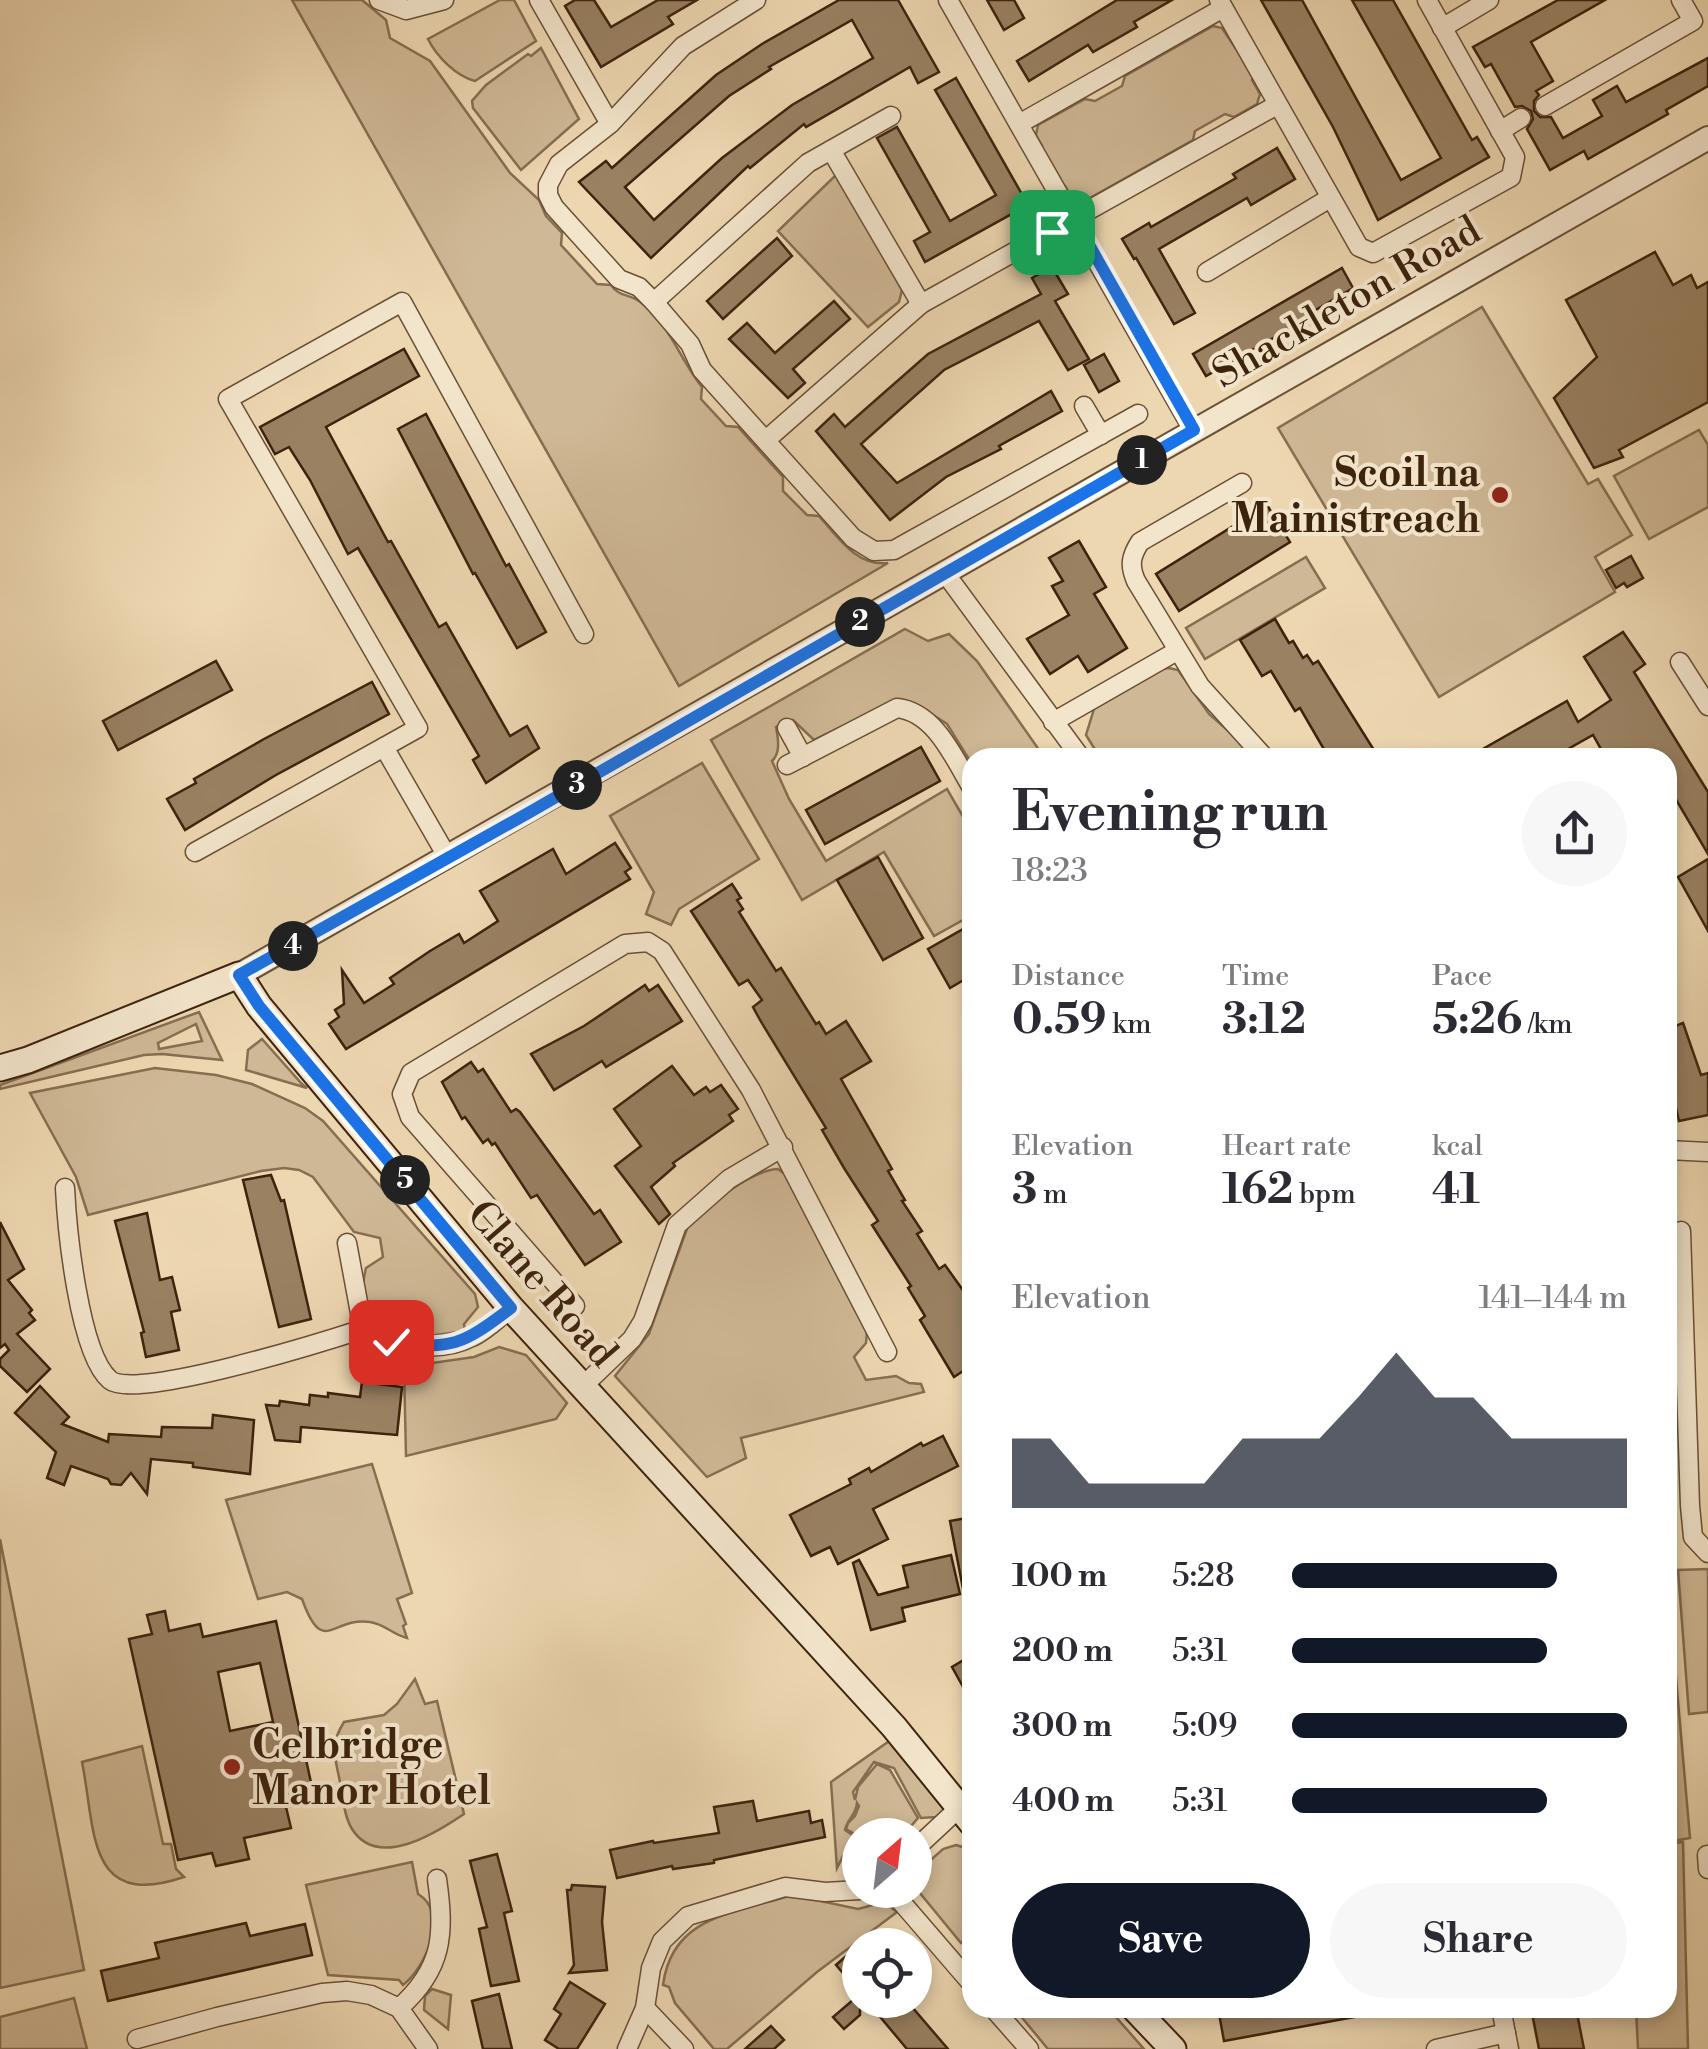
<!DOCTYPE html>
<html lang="en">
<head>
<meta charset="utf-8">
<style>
  :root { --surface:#fff; --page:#f7f7f7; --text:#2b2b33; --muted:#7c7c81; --accent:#111827 }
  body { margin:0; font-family:"Libre Bodoni",serif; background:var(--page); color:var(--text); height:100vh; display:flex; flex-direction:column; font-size:38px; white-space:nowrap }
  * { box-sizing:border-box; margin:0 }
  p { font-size:32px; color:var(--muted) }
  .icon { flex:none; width:55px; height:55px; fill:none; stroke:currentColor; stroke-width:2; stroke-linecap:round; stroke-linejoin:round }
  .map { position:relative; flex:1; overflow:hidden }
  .panel { position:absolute; left:962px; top:748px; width:715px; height:1270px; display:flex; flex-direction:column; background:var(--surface); border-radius:30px; box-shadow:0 5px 15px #0003 }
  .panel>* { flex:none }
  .needle { width:65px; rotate:28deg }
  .fabs { position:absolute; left:842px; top:1818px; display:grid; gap:20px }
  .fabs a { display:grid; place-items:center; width:90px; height:90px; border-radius:50%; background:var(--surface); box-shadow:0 5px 15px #0003; font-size:50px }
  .pin { position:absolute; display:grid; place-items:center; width:85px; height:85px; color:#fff; margin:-42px; border-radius:20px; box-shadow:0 5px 15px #0006 }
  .km { position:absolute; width:50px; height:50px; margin:-25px; border-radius:50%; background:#222; color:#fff; font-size:28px; line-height:50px; text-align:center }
  .round { display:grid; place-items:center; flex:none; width:105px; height:105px; border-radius:52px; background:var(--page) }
  .overview { display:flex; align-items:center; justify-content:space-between; height:170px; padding:0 50px }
  h1 { font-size:55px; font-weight:700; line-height:75px }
  .stats { display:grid; grid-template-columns:repeat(3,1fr); gap:15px; height:170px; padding:10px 50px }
  .stats div { display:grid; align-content:center }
  .stats b { font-size:42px; font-weight:700 }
  .stats small { font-size:28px; font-weight:400 }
  .stats p { font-size:28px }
  .chart { height:280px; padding:20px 50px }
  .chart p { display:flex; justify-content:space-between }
  .chart svg { width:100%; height:180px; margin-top:10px; fill:var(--accent); opacity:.7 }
  .cta { display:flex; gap:20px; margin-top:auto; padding:20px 50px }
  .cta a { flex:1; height:115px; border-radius:60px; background:var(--accent); color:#fff; font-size:40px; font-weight:700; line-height:115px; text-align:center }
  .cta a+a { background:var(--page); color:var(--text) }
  ul { padding:0 50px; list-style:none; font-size:32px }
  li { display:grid; grid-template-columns:160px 120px 1fr; align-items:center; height:75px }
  li i { height:25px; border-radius:12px; background:var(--accent) }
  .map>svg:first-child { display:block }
  .green { fill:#cfb895; stroke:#866e51; stroke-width:2.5; fill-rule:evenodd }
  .building { fill:#998162; stroke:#3d230d; stroke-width:2.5; fill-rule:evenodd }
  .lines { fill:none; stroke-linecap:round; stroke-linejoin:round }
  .minor-casing { stroke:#695036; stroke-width:21 }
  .tertiary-casing { stroke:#695036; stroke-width:26 }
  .secondary-casing { stroke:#3d230d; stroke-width:29 }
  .minor { stroke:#f3e5cc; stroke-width:18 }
  .tertiary { stroke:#f3e5cc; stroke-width:22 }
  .secondary { stroke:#f3e5cc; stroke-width:25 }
  .route-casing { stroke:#fff; stroke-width:20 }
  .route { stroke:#1a73e8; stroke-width:12 }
  .poi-dot { fill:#8f2418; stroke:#f3e5cc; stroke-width:4 }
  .labels { text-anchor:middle; stroke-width:8; stroke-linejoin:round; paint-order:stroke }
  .street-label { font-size:40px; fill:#3d230d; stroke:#f3e5cc }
  .poi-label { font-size:40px; font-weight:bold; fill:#3d230d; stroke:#f3e5cc; text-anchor:end }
</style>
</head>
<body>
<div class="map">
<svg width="1708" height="2049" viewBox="0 0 1708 2049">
  <rect width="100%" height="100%" fill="#edd7b1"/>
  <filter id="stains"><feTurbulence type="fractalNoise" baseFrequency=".002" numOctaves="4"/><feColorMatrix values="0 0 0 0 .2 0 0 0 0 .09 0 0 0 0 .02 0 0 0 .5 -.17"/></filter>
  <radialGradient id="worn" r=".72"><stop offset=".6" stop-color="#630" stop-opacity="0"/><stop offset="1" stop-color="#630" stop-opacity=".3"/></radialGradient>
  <g class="green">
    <path d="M292,0H362L386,20L390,38L430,61L510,173L539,200L546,216L562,233L561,245L597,284L611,285C619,297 629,294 639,301C669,322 680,360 702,387L701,399L726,426L738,427L783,477V491L807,515L819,516C838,537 857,567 888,563L679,686Z"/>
    <path d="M500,0H514L536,41L475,81C456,76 437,57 428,39Z"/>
    <path d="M1213,26L1222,28L1253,74L1252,80L1260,94L1257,104L1234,117L1225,114L1195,131L1193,140L1081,203L1073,200L1065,186L1054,184L1039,157L1042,146L1036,135L1038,125L1085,99L1095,101L1122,86L1125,76Z"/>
    <path d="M541,48L579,119L521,170L473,108L472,101L486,85L528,54L531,56Z"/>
    <path d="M837,174L902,290L899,302L868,327L778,231Z"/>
    <path d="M1482,307L1588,484L1598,479L1632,535L1595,557L1615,592L1439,697L1278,428Z"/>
    <path d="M1699,430L1708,445V507L1649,539L1614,476Z"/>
    <path d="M1306,557L1325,588L1205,659L1186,628Z"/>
    <path d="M905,629L928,641L949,634L977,661L1044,757L972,758V764L947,724L925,710L893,702L814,740L793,720L776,727C778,738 781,753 772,761L789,799L826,861L947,789L972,832V915L934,936L884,852L802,900L711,740Z"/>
    <path d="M1169,668L1178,670L1209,714L1258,757L1099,756L1086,735L1094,709L1161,669Z"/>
    <path d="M702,763L759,859L679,909L671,925L646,914L654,892L610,816Z"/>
    <path d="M199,1012L222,1060L162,1054L144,1055L0,1089V1085ZM196,1024L202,1041L159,1049L158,1043Z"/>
    <path d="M262,1039L302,1084L307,1088L246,1070L248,1050Z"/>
    <path d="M155,1068L216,1075L252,1084L305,1108L323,1121L475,1294L478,1307L464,1324L465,1331L422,1337L375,1325C362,1310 361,1286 366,1268L383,1257L380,1238L354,1232L313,1177L299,1170L284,1168L261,1171L88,1215L76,1177L30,1093Z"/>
    <path d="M778,1169L786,1175L867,1331L866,1343L854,1357L866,1380L896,1376L909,1383L921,1384L924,1392L741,1438L746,1458L707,1477L615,1376L649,1334L688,1226C706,1206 751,1170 778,1169Z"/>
    <path d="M499,1347L526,1355L567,1403L556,1419L406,1456L404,1367L474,1357Z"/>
    <path d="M372,1464L412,1593L397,1599L406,1624L403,1626L407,1638C393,1635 385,1624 370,1622C333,1616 323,1658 302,1599L287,1592L258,1599L226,1500Z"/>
    <path d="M0,1539L84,1970L0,1988Z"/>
    <path d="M1708,1569V1712L1689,1714L1678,1570Z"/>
    <path d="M1668,1586L1690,1838L1668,1842Z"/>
    <path d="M415,1679L425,1704L437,1701L464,1814C436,1833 378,1870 352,1829C344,1816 343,1797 340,1782C335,1756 329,1746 344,1722L384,1715L397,1704Z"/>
    <path d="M895,1737L949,1806L936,1817L921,1818L894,1768L874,1762L853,1792L855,1800L858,1787L877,1764L890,1770L918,1818L903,1835L860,1837L846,1829L848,1823L855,1816L859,1806L857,1803C856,1815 847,1819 845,1830L860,1840V1847L852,1855L843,1856L837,1868L831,1782Z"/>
    <path d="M142,1746L163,1844H171L176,1869L184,1877C86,1910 96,1831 82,1762Z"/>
    <path d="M1683,1842L1688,2049H1638L1636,2008H1668V1844Z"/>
    <path d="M956,1845L972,1850V1934L961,1943L915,1887V1874L943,1849Z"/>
    <path d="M412,1862L418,1894C450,1913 426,1967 403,1985L399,1980L328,1975L306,1885Z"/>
    <path d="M792,1895L858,1909L884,1902L897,1912L817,1972L727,2049H714L675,2003L669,1987L663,1985C672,1915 736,1913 792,1895Z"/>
    <path d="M432,1989L451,1995L448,2029L424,2010L425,1996Z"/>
    <path d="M74,1998L87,2049H0V2017Z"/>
    <path d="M1014,2008H1108L1144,2049H1048Z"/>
  </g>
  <g class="building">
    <path d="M575,0H594L611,27L658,0H697L668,17L673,24L601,67L565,6Z"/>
    <path d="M839,0H898L939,72L918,83L910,67L806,127L804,124L750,168L748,166L651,258L579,182L606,161L612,168L716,75L762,44ZM852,20L873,58L792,105L722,158L654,220L625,187L729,96L771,69L769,67Z"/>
    <path d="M987,0H1014L1024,18L1004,30Z"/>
    <path d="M1117,0H1172L1134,22L1137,27L1093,52L1088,45L1029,81L1017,61Z"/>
    <path d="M1261,0H1302L1401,180L1441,158L1352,0H1393L1472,140L1477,137L1489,157L1378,220L1333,127Z"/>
    <path d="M1558,0H1605L1531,42L1553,81L1536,91L1539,95L1534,101V111L1540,117H1551L1563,138L1602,116L1593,100L1617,86L1626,102L1708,58V86L1666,110L1668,114L1588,159L1584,151L1550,170L1527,129L1533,119L1531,111L1522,106L1515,107L1491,64L1485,67L1473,47Z"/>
    <path d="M956,78L1028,205L925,262L914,241L930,232L877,138L897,127L950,221L996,195L935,90Z"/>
    <path d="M1277,148L1295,179L1251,205L1247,198L1159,249L1195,313L1174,324L1136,258L1134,259L1122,239L1149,223L1151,227L1236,178L1233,174Z"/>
    <path d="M777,238L792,256L723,319L707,301Z"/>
    <path d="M1655,252L1673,285L1691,275L1697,288L1708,282V402L1619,450L1623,457L1594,468L1554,398L1597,357L1566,300Z"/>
    <path d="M1052,267L1068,294L1055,301L1089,359L1068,370L1039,321L944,370L861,444L897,483L1051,391L1062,411L999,446L1001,449L946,477L890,520L816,431L834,414L845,427L928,354L1041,294L1032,278Z"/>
    <path d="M1342,268L1353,288L1309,314L1311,317L1206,376L1193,354Z"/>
    <path d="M834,301L850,319L793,369L805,383L788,398L729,339L747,323L775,353Z"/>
    <path d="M404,349L419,376L326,427L388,542L391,541L439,627L446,623L510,736L527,726L539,748L486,783L473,760L479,756L358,548L348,554L310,480L289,447L275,454L260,427Z"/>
    <path d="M1104,354L1119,381L1099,392L1084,365Z"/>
    <path d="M426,414L506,566L509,564L546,632L517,648L475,573L473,574L398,429Z"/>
    <path d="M1267,505L1290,542L1179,611L1156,574Z"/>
    <path d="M1079,541L1106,587L1094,594L1127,648L1088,672L1078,656L1050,674L1027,639L1069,615L1052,586L1063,581L1049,558Z"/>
    <path d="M1631,556L1643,578L1627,587L1624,583L1616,588L1606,570Z"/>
    <path d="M1275,619L1289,643L1293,641L1303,658L1307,655L1313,664L1318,661L1379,758H1329L1300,708L1295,711L1271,671L1262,676L1240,640Z"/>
    <path d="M1623,632L1645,664L1634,672L1708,792V854L1668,786V758H1606L1593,735L1552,758H1467L1567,701L1578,722L1611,700L1584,657Z"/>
    <path d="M216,661L232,690L118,750L103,721Z"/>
    <path d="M372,682L389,714L276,775L185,830L167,799L196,783L194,779L264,739Z"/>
    <path d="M921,747L940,781L825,844L806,810Z"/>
    <path d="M615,843L631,868L625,872L630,879L346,1049L329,1024L339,1017L335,1010L344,1004L342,970L364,1003L394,984L390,978L430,951L459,934L464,943L498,921L480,891L553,849L566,874Z"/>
    <path d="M878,857L923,938L883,960L837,880Z"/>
    <path d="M1708,859V931L1678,877Z"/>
    <path d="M732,884L741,898L737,900L743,909L739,912L776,971L781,968L816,1024L819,1022L826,1034L846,1021L871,1061L841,1079L892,1169L888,1171L905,1200L902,1201L922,1231L917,1234L939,1269L945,1265L972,1303V1365L954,1377L920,1320L925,1316L908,1288L911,1286L872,1225L878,1221L844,1168L822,1130L826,1128L760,1020L753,1007L762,1000L748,980L739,985L691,911Z"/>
    <path d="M972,924V975L950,988L928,949Z"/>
    <path d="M645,985L649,991L658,985L682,1021L606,1067L602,1061L554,1090L531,1054L584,1026Z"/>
    <path d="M1683,1023L1701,1075L1708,1073V1115L1679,1121L1668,1073V1029Z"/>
    <path d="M471,1062L478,1072L483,1069L511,1112L516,1109L520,1112L594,1214L600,1210L621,1242L585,1265L537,1195L531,1198L495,1143L492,1145L488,1139L483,1143L465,1117L462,1119L442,1082Z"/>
    <path d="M672,1066L694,1095L706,1087L710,1092L721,1085L738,1109L729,1115L733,1121L673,1163L675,1166L651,1187L670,1214L659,1224L615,1166L641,1146L614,1109Z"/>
    <path d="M271,1175L281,1201L284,1200L311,1319L279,1327L243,1180Z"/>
    <path d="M147,1213L160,1280L172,1277L180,1310L171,1312L179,1350L146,1357L141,1333L144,1332L115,1221Z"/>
    <path d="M0,1222L24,1269L8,1280L32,1310L29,1313L35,1320L17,1334L50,1369L27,1392L0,1366V1359L9,1350L5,1344L0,1348Z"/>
    <path d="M362,1382L402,1387L397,1435L301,1427L300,1442L275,1440L266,1405L279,1406L280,1401L309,1405L310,1395L328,1397V1393L360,1397Z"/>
    <path d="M40,1386L69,1417L62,1424L108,1442L109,1434L161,1437L162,1427L212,1428L213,1415L254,1420L250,1474L193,1467V1463L151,1459L147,1494L131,1473L121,1485L111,1484L108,1479L71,1466L64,1485L47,1478L56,1452L15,1413Z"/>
    <path d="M943,1436L958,1466L873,1509L888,1539L838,1564L830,1547L811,1556L790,1515L851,1484L849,1479L869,1468L871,1472L921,1443L923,1446Z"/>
    <path d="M972,1517V1593L964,1594L950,1521Z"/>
    <path d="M951,1555L960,1594L902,1608L905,1621L871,1630L853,1563L859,1560L878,1595L908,1587L903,1566Z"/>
    <path d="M165,1611L169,1631L200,1624L203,1637L276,1621L315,1801L286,1807L291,1828L244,1838L249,1859L216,1866L212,1853L178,1860L129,1639L152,1634L147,1615ZM260,1663L273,1722L230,1731L218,1672Z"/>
    <path d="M972,1655V1703L952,1667Z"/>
    <path d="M753,1801L757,1821L809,1811L811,1823L822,1820L825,1837L714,1860V1863L673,1869L672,1866L617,1878L610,1850L653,1841L654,1843L719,1833L714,1807Z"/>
    <path d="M497,1854L512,1911L504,1913L519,1981L491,1986L479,1929L487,1927L470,1861Z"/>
    <path d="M572,1885L605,1887L602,1922L607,1970L569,1973L574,1965L567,1890H571Z"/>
    <path d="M246,1923L250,1936L305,1924L312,1955L108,2001L101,1971L159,1958L155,1943Z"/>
    <path d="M860,1944V1993L836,1965Z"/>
    <path d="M570,1982L605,2004L577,2049H559L545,2040L561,2014L554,2009Z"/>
    <path d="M499,1994L512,2049H483L472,2001Z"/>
    <path d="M860,1994V2015L844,2029L833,2017Z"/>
    <path d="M866,2000H906L948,2049H907Z"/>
    <path d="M1218,2008H1359L1360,2016L1224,2041Z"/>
    <path d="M1531,2008H1576L1584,2049H1539Z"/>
    <path d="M771,2026L784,2040L774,2049H745Z"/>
  </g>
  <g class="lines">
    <defs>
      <g id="minor">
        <path d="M379,0L406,10L444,0"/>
        <path d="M539,0L610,124"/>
        <path d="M756,0L683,46L610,124L559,164L548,185V195L554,207L619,279L639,287L654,302L690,344L702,370L853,538L874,551L894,550L1138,414"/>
        <path d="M948,0L1193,430"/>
        <path d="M1219,0L1359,247L1373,253L1511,177L1515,157L1427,0"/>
        <path d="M1442,28L1489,0"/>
        <path d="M1545,106L1693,21L1681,0"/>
        <path d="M1019,124L1223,8"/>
        <path d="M1500,131L1521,118"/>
        <path d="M831,150L921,304"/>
        <path d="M1207,272L1330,198"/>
        <path d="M654,302L808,163L891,116"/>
        <path d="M1084,406L1101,435"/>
        <path d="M766,440L921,304L1277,105"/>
        <path d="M1242,483L1140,542C1131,556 1129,565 1136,581L1200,686L1265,758"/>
        <path d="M945,573L1081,758"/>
        <path d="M1680,662L1708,706"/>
        <path d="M1053,722L1177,651"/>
        <path d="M787,728L803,757"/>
        <path d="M787,765L897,708C935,712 954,758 972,788"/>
        <path d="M195,852L384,747"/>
        <path d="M448,858L384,747L418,728L228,399L402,302L584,634"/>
        <path d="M1668,1150L1708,1152"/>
        <path d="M65,1188C67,1229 79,1354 110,1380C135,1401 326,1341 363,1329C394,1347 439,1354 472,1337C486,1331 499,1317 511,1308"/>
        <path d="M1681,1231L1690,1506L1693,1537L1708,1553"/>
        <path d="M347,1243L363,1329"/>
        <path d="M575,1306L410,1117L402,1094L411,1073L625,944L648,942L662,951L751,1090L887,1352"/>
        <path d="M583,1386L632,1339L643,1321L677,1225L729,1179L783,1147"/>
        <path d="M915,1849L959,1808"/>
        <path d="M1707,1855L1708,1869"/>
        <path d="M891,1890L972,1984"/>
        <path d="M399,2008C443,1969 445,1934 437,1879"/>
        <path d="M645,2008L684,2049"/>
        <path d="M993,2008L1029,2049"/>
        <path d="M1501,2008L1509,2049"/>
        <path d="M137,2039L217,2017L322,1993L347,1991L371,1995L399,2008L428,2049"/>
        <path d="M627,2049L645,2008L651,1968L662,1941L688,1916L785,1887L825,1892L860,1890"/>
        <path d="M1436,2049L1506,2033"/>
      </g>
      <path id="tertiary" d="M239,975L1708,138"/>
      <g id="secondary">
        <path d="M0,1068L28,1060L239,975L259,1006L511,1308L894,1727L972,1823"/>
        <path d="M1134,2008L1173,2049"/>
      </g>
    </defs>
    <use href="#minor" class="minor-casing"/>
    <use href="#tertiary" class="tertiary-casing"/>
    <use href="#secondary" class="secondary-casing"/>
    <use href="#minor" class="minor"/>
    <use href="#tertiary" class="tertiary"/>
    <use href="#secondary" class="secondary"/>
  </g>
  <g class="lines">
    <defs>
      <path id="route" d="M391,1342C453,1350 462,1345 511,1308L259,1006L239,975L530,812L1194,430L1075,220L1052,232"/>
    </defs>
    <use href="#route" class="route-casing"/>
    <use href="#route" class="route"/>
  </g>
  <g class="poi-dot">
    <circle cx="1500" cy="495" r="10"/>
    <circle cx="232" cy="1767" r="10"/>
  </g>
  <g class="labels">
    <g class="street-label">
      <text transform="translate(1346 301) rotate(-30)" y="14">Shackleton Road</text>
      <text transform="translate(543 1283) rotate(49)" y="14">Clane Road</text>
    </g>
    <g class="poi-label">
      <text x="1480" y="486">Scoil na<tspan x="1480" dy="46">Mainistreach</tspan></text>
      <text x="252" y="1758" text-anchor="start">Celbridge<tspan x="252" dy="46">Manor Hotel</tspan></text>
    </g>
  </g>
  <rect width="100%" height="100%" filter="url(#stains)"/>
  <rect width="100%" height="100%" fill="url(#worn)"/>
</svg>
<div class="fabs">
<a><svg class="needle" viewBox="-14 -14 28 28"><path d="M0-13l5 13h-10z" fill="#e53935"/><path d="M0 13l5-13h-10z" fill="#7c7c81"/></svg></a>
<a><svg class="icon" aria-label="locate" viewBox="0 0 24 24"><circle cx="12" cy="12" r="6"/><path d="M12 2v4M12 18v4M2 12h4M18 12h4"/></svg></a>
</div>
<div class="pin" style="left:1052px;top:232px;background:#1e9e55"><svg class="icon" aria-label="arrive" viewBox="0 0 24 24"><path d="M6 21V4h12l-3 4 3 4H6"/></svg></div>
<div class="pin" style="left:391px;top:1342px;background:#d93025"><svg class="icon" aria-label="check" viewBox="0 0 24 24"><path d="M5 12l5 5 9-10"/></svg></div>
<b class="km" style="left:1142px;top:460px">1</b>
<b class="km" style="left:860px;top:622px">2</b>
<b class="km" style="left:577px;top:785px">3</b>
<b class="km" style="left:293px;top:946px">4</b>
<b class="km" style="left:405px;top:1180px">5</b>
<section class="panel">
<div class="overview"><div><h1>Evening run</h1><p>18:23</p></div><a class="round"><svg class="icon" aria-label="share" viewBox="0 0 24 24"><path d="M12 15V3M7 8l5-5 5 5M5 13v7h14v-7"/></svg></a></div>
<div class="stats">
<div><p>Distance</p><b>0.59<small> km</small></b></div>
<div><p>Time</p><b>3:12</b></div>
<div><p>Pace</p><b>5:26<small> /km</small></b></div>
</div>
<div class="stats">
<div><p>Elevation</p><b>3<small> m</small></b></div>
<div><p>Heart rate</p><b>162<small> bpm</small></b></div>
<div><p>kcal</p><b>41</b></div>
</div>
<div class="chart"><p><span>Elevation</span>141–144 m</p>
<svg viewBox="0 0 160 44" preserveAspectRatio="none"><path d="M0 44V27L10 27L20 38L30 38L40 38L50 38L60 27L70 27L80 27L90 17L100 6L110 17L120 17L130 27L140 27L150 27L160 27V44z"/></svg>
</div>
<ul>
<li><b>100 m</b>5:28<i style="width:79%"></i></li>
<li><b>200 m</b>5:31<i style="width:76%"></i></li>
<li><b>300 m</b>5:09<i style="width:100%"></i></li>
<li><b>400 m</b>5:31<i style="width:76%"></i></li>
</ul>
<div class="cta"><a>Save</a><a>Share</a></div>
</section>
</div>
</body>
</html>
